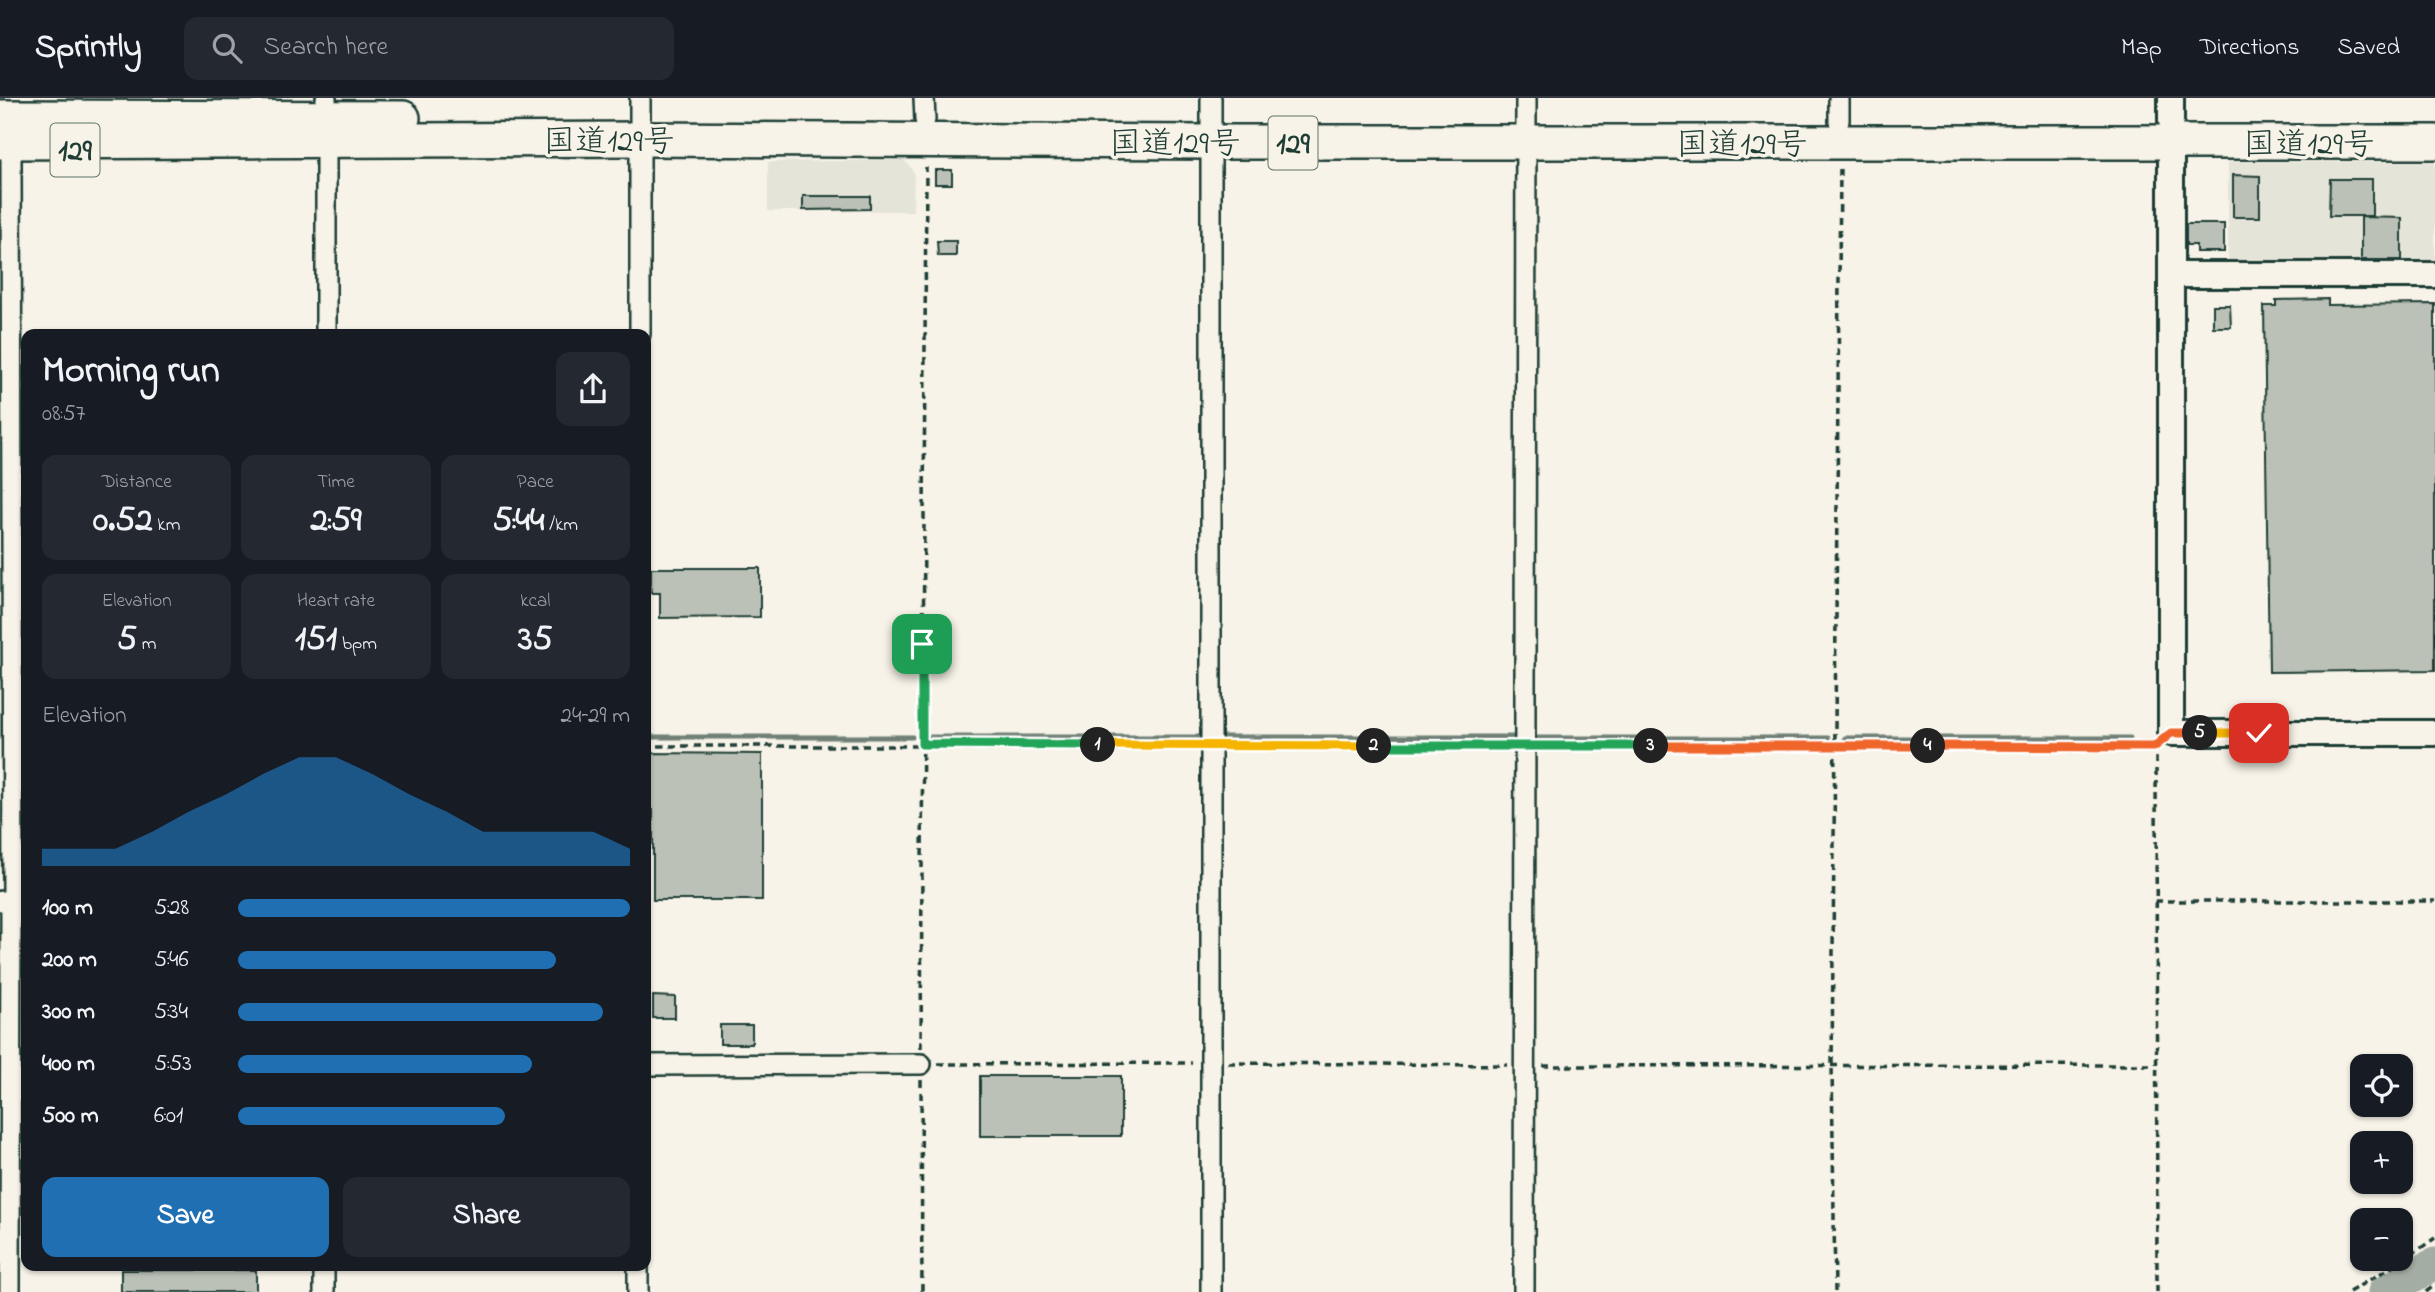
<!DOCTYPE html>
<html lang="en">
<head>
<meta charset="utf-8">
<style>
  :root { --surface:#171b24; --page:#242831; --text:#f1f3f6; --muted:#9ea1a6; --line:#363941; --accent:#1f6fb2 }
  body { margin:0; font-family:"Indie Flower","Klee One",sans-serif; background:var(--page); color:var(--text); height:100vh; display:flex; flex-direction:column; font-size:26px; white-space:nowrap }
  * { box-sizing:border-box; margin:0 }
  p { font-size:23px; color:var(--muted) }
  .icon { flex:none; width:38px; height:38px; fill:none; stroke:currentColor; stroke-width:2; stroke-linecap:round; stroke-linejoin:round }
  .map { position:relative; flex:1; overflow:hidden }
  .side { position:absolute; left:21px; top:231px; width:630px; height:942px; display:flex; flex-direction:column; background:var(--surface); border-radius:14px; box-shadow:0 2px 5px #0004 }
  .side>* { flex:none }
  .fabs { position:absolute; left:2350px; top:956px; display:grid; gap:14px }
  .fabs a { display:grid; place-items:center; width:63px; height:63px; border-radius:14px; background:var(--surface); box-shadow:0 2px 5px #0004; font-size:35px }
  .pin { position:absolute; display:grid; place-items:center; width:60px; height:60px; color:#fff; margin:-30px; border-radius:14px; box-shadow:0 4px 10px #0006 }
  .km { position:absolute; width:35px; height:35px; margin:-18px; border-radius:50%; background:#222; color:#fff; font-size:19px; line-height:35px; text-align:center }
  .round { display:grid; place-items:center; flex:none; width:74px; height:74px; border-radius:14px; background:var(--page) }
  .overview { display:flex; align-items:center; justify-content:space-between; height:119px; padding:0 21px }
  h1 { font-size:38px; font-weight:800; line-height:52px }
  .stats { display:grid; grid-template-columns:repeat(3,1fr); gap:10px; height:119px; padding:7px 21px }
  .stats div { display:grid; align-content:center; border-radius:14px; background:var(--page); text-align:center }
  .stats b { font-size:35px; font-weight:800 }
  .stats small { font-size:19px; font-weight:400 }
  .stats p { font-size:19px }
  .chart { height:196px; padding:14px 21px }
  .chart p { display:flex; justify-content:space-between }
  .chart svg { width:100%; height:126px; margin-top:7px; fill:var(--accent); opacity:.7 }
  .cta { display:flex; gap:14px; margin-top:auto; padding:14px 21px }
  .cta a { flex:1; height:80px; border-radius:14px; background:var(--accent); color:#fff; font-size:28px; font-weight:800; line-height:80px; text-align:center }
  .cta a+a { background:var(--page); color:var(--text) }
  ul { padding:0 21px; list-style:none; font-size:23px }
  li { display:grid; grid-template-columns:112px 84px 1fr; align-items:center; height:52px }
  li i { height:18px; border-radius:9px; background:var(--accent) }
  header { display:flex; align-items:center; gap:42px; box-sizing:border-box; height:98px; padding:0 35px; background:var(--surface); border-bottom:2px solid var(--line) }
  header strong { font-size:33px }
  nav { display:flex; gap:38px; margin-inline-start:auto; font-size:24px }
  .search { width:490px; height:63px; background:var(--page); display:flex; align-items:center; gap:18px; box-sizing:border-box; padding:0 24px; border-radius:14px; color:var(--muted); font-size:26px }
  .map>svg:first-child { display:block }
  .built { fill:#e5e4d9 }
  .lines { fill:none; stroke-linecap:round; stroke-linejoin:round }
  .stream { stroke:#6f8077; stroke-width:5 }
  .river { stroke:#a4ada3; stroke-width:33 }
  .building { fill:#bbc1b6; stroke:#1f3d34; stroke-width:2 }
  .minor-casing { stroke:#1f3d34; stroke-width:24 }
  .tertiary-casing { stroke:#1f3d34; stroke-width:30 }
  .trunk-casing { stroke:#1f3d34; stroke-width:38 }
  .path { stroke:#1f3d34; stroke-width:3.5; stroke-dasharray:7 5; stroke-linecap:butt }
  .minor { stroke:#f7f3e8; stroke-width:19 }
  .tertiary { stroke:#f7f3e8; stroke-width:24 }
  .trunk { stroke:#f7f3e8; stroke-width:33 }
  .split-1-casing { stroke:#fff; stroke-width:14 }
  .split-2-casing { stroke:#fff; stroke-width:14 }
  .split-3-casing { stroke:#fff; stroke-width:14 }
  .split-4-casing { stroke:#fff; stroke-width:14 }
  .split-5-casing { stroke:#fff; stroke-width:14 }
  .split-6-casing { stroke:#fff; stroke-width:14 }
  .split-1 { stroke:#22a559; stroke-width:9 }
  .split-2 { stroke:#f5b400; stroke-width:9 }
  .split-3 { stroke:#22a559; stroke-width:9 }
  .split-4 { stroke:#f0652b; stroke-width:9 }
  .split-5 { stroke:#f0652b; stroke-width:9 }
  .split-6 { stroke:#f5b400; stroke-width:9 }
  .labels { text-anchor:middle; stroke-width:7; stroke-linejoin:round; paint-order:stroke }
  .shield { fill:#f7f3e8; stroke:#60746a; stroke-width:2 }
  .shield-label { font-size:30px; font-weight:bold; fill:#1f3d34 }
  .street-label { font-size:32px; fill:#1f3d34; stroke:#f7f3e8 }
</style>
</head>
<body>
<header>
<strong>Sprintly</strong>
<div class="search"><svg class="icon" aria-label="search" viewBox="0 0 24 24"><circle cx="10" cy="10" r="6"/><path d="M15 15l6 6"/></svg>Search here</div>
<nav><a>Map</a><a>Directions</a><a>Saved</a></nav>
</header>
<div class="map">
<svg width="2435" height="1194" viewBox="0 0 2435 1194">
  <rect width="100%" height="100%" fill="#f7f3e8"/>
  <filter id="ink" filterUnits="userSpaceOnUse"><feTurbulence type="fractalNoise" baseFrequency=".0143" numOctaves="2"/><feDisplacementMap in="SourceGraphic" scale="14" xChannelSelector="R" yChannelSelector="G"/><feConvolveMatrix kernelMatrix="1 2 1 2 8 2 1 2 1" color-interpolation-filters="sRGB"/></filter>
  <g filter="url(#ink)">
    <g class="built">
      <path d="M904,62L914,74L913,113H768V64Z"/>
      <path d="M2228,64H2435V165L2228,164Z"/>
    </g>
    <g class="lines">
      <g class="stream">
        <path d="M3,616V638H26"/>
        <path d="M647,639H912"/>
        <path d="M929,639H1206"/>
        <path d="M1216,639H1513"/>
        <path d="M1533,640H1828"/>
        <path d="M1845,640H2130"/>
      </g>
      <path class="river" d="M2384,1194L2435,1166"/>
    </g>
    <g class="building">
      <rect x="935" y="72" width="17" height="14"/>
      <path d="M2233,77L2260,78V119H2233Z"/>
      <path d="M2330,81H2372V118H2329Z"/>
      <path d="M803,98H870V111L803,112Z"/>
      <path d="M2361,119L2402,120V162H2361Z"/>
      <path d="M2186,126H2224V154H2196V147H2186Z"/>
      <path d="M937,143H956V158H938Z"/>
      <path d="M2328,201V207L2435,206V572L2269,574L2264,208H2276V202Z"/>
      <path d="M2213,207H2230L2231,229H2213Z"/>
      <path d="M651,470H760V519L660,520V495H651Z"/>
      <path d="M647,655L762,656V802H653V712H647Z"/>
      <path d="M653,898L675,899V920H653Z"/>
      <rect x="720" y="927" width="32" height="19"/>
      <rect x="980" y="978" width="141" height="60"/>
      <rect x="121" y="1172" width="135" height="22"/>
    </g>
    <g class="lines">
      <defs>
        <g id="minor">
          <path d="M326,0V236"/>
          <path d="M924,0L925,22"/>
          <path d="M1839,0V23"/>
          <path d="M11,58L13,803L26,802"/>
          <path d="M640,236V0"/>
          <path d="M1,803H13L11,808L10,1194"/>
          <path d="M646,967L921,966"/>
          <path d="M324,1167V1194"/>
          <path d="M638,1194V1167"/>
          <path d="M1211,1194V0"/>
          <path d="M1524,1194L1526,0"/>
        </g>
        <g id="tertiary">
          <path d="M2171,0V23"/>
          <path d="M2171,46V635H2435"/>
          <path d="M2171,177H2435"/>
        </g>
        <g id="trunk">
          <path d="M0,19L403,20"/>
          <path d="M0,44L640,41L1211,44H2435"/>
        </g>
      </defs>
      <use href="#minor" class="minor-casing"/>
      <use href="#tertiary" class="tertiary-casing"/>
      <use href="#trunk" class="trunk-casing"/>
      <g class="path">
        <path d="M2156,647L2157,1194"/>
        <path d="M646,648H1193"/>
        <path d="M1229,648L1508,649"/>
        <path d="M1544,649H2155"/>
        <path d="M2155,803H2435"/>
        <path d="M921,950L926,69"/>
        <path d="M1228,965L1507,967"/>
        <path d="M938,966L1192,965"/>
        <path d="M1543,968L2155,967"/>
        <path d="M921,982L922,1194"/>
        <path d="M1835,1194L1832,967L1840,69"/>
        <path d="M2349,1194L2405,1161L2435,1140"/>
        <path d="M2426,1194L2435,1187"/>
      </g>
      <use href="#minor" class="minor"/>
      <use href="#tertiary" class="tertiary"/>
      <use href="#trunk" class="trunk"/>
    </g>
  </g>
  <g class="lines" filter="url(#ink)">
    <defs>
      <path id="split-1" d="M922,546V646L1098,647"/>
      <path id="split-2" d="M1098,647L1374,648"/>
      <path id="split-3" d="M1374,648H1651"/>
      <path id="split-4" d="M1651,648H1928"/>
      <path id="split-5" d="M1928,648L2154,649L2171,635H2200"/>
      <path id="split-6" d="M2200,635H2259"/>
    </defs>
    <use href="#split-1" class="split-1-casing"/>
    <use href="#split-2" class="split-2-casing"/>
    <use href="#split-3" class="split-3-casing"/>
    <use href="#split-4" class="split-4-casing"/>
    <use href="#split-5" class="split-5-casing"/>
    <use href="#split-6" class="split-6-casing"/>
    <use href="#split-1" class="split-1"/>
    <use href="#split-2" class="split-2"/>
    <use href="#split-3" class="split-3"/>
    <use href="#split-4" class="split-4"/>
    <use href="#split-5" class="split-5"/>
    <use href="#split-6" class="split-6"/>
  </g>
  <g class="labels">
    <g class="shield">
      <rect x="1268.5" y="18.5" width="49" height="53" rx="5"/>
      <rect x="50.5" y="25.5" width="49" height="53" rx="5"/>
    </g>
    <g class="shield-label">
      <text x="1293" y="55">129</text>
      <text x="75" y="62">129</text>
    </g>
    <g class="street-label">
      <text x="609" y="53">国道129号</text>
      <text x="1175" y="55">国道129号</text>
      <text x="1742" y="56">国道129号</text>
      <text x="2309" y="56">国道129号</text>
    </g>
  </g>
</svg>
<div class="fabs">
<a><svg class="icon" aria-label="locate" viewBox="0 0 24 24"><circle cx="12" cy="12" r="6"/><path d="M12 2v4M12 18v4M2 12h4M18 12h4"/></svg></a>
<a>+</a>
<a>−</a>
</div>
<div class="pin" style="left:922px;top:546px;background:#1e9e55"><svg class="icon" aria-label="arrive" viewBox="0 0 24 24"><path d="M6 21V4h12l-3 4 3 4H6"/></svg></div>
<div class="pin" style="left:2259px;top:635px;background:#d93025"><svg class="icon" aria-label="check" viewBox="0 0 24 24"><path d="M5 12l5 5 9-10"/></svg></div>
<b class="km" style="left:1098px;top:647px">1</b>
<b class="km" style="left:1374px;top:648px">2</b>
<b class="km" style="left:1651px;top:648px">3</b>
<b class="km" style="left:1928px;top:648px">4</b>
<b class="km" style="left:2200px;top:635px">5</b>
<section class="side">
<div class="overview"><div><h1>Morning run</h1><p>08:57</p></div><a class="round"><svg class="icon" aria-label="share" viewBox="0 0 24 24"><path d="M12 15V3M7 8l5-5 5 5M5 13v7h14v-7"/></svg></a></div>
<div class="stats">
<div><p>Distance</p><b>0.52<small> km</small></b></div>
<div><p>Time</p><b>2:59</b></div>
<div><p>Pace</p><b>5:44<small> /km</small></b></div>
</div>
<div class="stats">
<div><p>Elevation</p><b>5<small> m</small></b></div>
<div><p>Heart rate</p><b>151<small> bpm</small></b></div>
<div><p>kcal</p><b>35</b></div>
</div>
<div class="chart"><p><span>Elevation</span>24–29 m</p>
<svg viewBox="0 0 160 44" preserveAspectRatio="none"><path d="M0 44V38L10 38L20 38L30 32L40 25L50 19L60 12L70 6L80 6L90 12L100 19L110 25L120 32L130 32L140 32L150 32L160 38V44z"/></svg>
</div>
<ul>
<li><b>100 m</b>5:28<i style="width:100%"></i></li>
<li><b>200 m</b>5:46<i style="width:81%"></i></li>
<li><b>300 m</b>5:34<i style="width:93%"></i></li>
<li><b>400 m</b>5:53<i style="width:75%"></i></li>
<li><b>500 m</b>6:01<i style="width:68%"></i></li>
</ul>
<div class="cta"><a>Save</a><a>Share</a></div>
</section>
</div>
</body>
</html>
